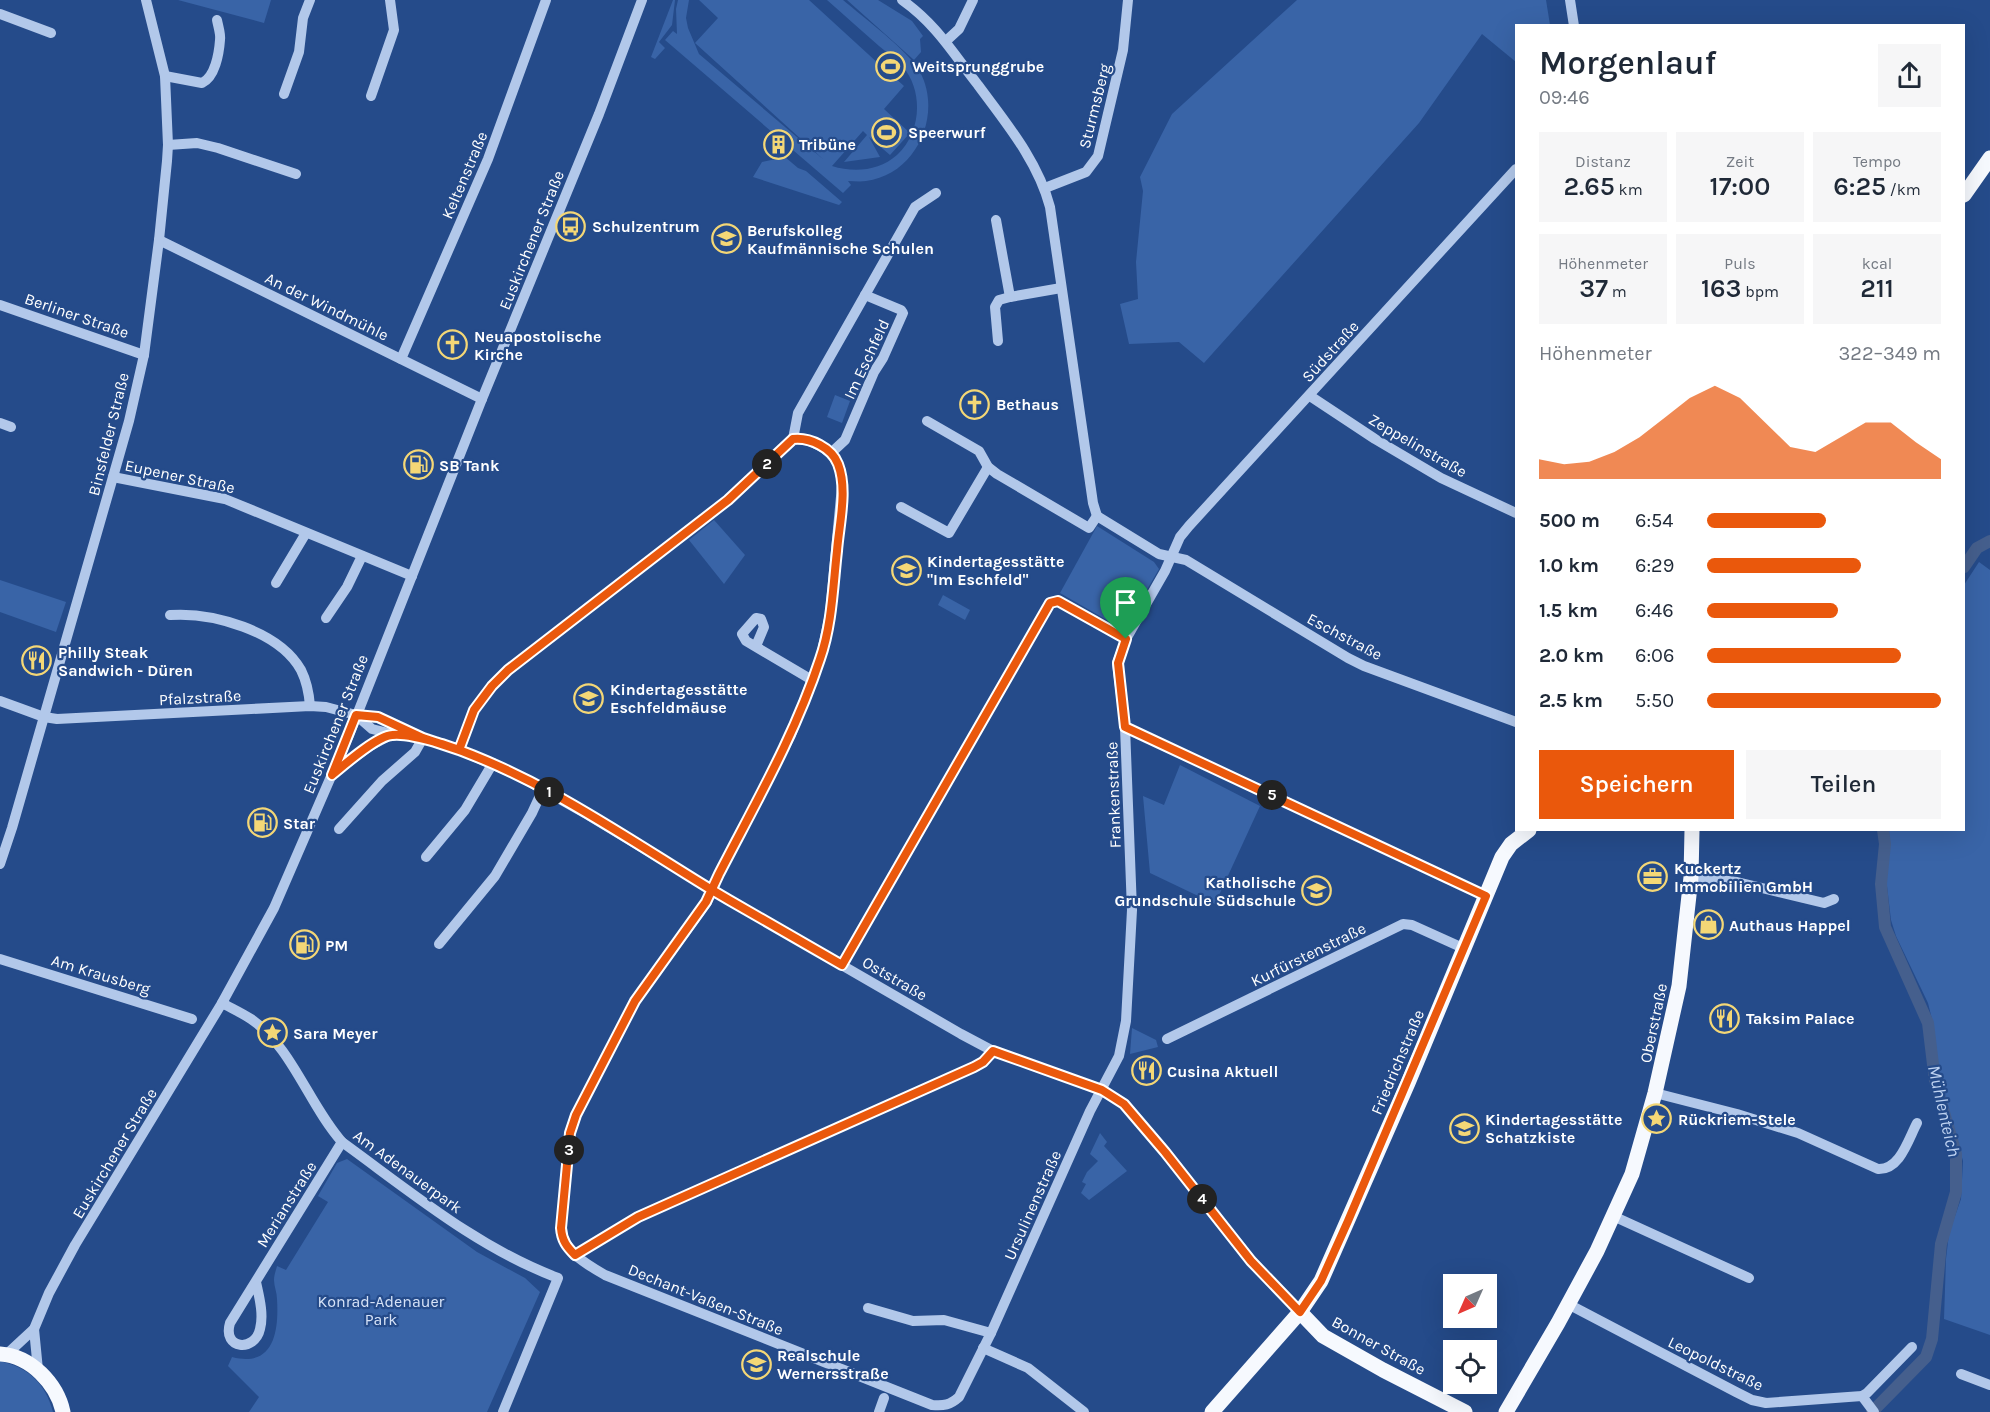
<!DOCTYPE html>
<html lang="de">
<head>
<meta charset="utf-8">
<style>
  :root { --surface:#fff; --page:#f6f6f7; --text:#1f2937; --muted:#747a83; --accent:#ea580c }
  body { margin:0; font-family:Karla,sans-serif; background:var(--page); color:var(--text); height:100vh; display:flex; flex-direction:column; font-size:22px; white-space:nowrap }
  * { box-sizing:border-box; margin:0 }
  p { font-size:20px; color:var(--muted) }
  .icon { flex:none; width:33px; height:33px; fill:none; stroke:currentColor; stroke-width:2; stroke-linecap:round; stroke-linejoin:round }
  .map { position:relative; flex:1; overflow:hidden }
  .drawer { position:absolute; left:1515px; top:24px; width:450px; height:807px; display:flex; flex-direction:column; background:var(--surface); border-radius:0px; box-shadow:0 6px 24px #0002 }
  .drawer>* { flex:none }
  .needle { width:39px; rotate:225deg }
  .controls { position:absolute; left:1443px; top:1274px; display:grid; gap:12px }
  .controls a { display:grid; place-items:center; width:54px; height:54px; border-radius:0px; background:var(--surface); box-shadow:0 6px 24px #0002; font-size:30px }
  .pin { position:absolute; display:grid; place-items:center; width:51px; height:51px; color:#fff; margin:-62px -26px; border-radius:50% 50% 50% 0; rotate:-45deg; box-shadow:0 0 6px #0007 }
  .pin .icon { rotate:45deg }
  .km { position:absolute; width:30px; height:30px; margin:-15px; border-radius:50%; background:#222; color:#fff; font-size:16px; line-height:30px; text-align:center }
  .round { display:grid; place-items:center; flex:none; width:63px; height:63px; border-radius:0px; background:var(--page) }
  .summary { display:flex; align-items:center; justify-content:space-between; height:102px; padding:0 24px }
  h1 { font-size:33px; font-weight:600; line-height:45px }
  .figures { display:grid; grid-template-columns:repeat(3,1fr); gap:9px; height:102px; padding:6px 24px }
  .figures div { display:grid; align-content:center; border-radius:0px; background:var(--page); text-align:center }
  .figures b { font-size:26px; font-weight:600 }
  .figures small { font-size:16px; font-weight:400 }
  .figures p { font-size:16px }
  .chart { height:168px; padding:12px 24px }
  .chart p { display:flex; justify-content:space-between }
  .chart svg { width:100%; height:108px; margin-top:6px; fill:var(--accent); opacity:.7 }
  .cta { display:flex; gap:12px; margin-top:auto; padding:12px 24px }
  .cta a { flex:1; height:69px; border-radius:0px; background:var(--accent); color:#fff; font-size:24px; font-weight:600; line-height:69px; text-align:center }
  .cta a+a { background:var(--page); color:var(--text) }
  ul { padding:0 24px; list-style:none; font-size:20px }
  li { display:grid; grid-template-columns:96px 72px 1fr; align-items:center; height:45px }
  li i { height:15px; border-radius:8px; background:var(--accent) }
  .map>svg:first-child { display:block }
  .green { fill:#3964a7 }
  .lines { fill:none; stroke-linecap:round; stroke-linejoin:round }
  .canal { stroke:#455f8d; stroke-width:12 }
  .minor { stroke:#b2c8ea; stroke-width:10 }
  .major { stroke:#f6f9fe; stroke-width:15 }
  .route-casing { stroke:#fff; stroke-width:12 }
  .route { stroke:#ea580c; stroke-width:8 }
  .labels { text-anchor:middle; stroke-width:4.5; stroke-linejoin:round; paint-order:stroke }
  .poi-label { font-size:16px; font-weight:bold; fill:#fff; stroke:#254b8a; text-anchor:start }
  .street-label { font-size:16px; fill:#fff; stroke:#254b8a }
  .park-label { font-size:16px; fill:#d7e3f8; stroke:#254b8a }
  .water-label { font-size:18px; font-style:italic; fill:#bed2f1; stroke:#254b8a }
</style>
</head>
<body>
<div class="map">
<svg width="1990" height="1412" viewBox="0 0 1990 1412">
  <rect width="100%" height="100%" fill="#254b8a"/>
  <g class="green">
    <path d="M178,0H271L264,23Z"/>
    <path d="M673,0H675L672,25L659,42L665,48L655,59L651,57Z"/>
    <path d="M678,0H689L686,18L688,28L699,54L824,160L695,43L718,18L699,0H809L880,65L889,56L901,68L894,77L904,86L884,109L910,133L890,155L869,137L880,157L844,162L867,135L863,131L832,166C854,173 879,171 897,155C921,133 924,92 903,67C896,59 887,53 879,46C861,30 844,15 827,0H843C864,18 908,50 920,72C943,115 916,175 866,181C860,182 854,181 848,181L851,185L843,193L665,40L673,31L677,34L676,9Z"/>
    <path d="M847,0H878L912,21L923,36L920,39L921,52L914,60Z"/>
    <path d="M1297,0H1546L1550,25L1516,26V62L1482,34L1419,123L1204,363L1179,342L1129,344L1120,304L1138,299L1136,262L1143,191L1140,177L1172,114Z"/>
    <path d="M785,157L798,168L806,171L842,202L839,205L753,177L762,162Z"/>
    <path d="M835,395L850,401L842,423L827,417Z"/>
    <path d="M714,520L745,555L724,584L689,540Z"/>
    <path d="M1097,526L1154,562L1159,569L1127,624L1119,627L1060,593Z"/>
    <path d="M1979,562L1990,570V1335L1944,1319L1946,1259L1949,1233L1961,1199L1963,1161L1945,1096L1936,1055L1933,1023L1928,1003L1896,936L1891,920L1886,878V865L1890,851L1889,830H1964V585Z"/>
    <path d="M0,580L66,602L56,632L0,612Z"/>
    <path d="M943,595L970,610L965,620L938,605Z"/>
    <path d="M1180,765L1260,806L1215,904L1150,873L1143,796L1164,805Z"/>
    <path d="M1132,1028L1156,1040L1158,1047L1130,1054Z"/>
    <path d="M1100,1133L1107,1142L1104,1146L1127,1171L1089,1200L1081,1193L1086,1184L1082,1182L1087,1172L1098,1161L1090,1154Z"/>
    <path d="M347,1159L477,1252L525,1278L540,1292L487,1412H249L259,1397L228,1366L232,1357C274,1368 279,1331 277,1299C277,1293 274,1286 274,1280C274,1275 276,1270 277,1266L286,1270L328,1202L318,1196L337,1163Z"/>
    <path d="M0,1361C29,1368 45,1383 53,1412H0Z"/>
  </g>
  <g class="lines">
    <g class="canal">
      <path d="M1964,567L1977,548L1990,541"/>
      <path d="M1872,1412L1926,1357L1932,1339L1941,1244L1956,1192V1154L1935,1081L1928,1023L1885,927L1881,884L1885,844L1883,830"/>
    </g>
    <g class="minor">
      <path d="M902,0C937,25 952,52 978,85C1006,123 1038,161 1050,207L1093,503L1097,516"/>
      <path d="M1570,0L1574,26"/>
      <path d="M0,14L51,33"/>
      <path d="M946,41L959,29L973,0"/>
      <path d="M165,76L202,83C215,77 219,54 220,40C221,34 218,26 217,20"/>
      <path d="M284,94L299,52L303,18L310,0"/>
      <path d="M371,96L394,30L390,0"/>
      <path d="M168,145L197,143L218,148L296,174"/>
      <path d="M1045,188L1086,172L1098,156L1123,50L1128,0"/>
      <path d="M996,220L1010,297L1061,288"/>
      <path d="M159,240L482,399"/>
      <path d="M0,305L144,355"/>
      <path d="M998,341L995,307L999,300L1010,297"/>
      <path d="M401,359L488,159L546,0"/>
      <path d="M1310,396L1375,439L1441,478L1516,513"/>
      <path d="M927,421L979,451L988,467L997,474L1089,528L1097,516"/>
      <path d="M0,423L11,427"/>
      <path d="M793,439L798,413L915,207L936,193"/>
      <path d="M831,453L845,440L874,372L883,358L903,313L901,310L865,295"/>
      <path d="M113,477L225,499L412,576"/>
      <path d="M901,507L949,533L988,467"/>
      <path d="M1097,516L1159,554L1186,560L1348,658L1364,666L1516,722"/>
      <path d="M276,583L306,533"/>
      <path d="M170,615C213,612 279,631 301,670C307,682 309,693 310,706"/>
      <path d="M326,618L347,587L362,556"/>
      <path d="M756,646L764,627L761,619L756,618L742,634L746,641L812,680"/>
      <path d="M0,701L44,717L57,719L310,706L326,707L356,715L378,717L423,738L459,750L517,775L588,815L729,900L961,1034L993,1051L1102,1090L1124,1104L1165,1152L1251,1261L1300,1312"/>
      <path d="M356,715L372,729L392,734L414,737"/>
      <path d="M1125,727L1486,896"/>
      <path d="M459,750L474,710L492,686L508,670L728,500L793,439C802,438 808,440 816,444C837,454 840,465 842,486L830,614L821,656L791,735L719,874L707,902L635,1001L576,1115L570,1133L561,1228C563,1251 586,1264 605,1275L932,1405C944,1406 950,1405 959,1397L991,1333L1090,1111L1119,1056L1126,1021L1132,910L1125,727L1117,663L1126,639L1165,571L1180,537L1189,526L1516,169"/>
      <path d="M334,773L370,746L392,734"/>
      <path d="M339,829L382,781L415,752L423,738"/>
      <path d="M426,857L465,810L493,763"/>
      <path d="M0,864L12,828L113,477L129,421L144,355L159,240L167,161L168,145L165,76L146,0"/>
      <path d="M1691,877L1737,882L1824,903L1834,899"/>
      <path d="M439,944L495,876L532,813L543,789"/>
      <path d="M0,959L192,1019"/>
      <path d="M842,965L1050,603L1058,601L1126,639"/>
      <path d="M222,1003C231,1008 242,1013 251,1019C292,1047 309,1105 342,1142C411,1192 478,1248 558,1278L503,1412"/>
      <path d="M1167,1039L1403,924L1412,925L1463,948"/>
      <path d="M1655,1093L1737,1114L1798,1133L1878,1169C1900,1170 1908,1140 1917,1123"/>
      <path d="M1613,1216L1749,1278"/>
      <path d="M575,1255L638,1217L974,1067L983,1062L993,1051"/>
      <path d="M256,1282C259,1296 264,1314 260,1329C255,1352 222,1350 230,1323L342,1142"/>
      <path d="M1568,1304L1736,1392L1752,1400L1766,1403L1862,1396L1867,1393L1912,1347"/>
      <path d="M868,1308L913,1321L944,1320L991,1333"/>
      <path d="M34,1329L38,1370"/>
      <path d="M983,1348L1028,1368L1084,1412"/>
      <path d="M7,1354L34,1329L49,1293L75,1245L222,1003L274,908L349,735L482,399L599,114L642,0"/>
      <path d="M1961,1374L1990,1385"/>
      <path d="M1862,1396L1874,1412"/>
      <path d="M879,1412L884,1398"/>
    </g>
    <g class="major">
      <path d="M1964,195L1990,158"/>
      <path d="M1300,1312L1323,1336L1383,1370L1465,1412"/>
      <path d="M0,1354C31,1356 57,1384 63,1412"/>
      <path d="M1212,1412L1300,1312L1321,1281L1408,1083L1502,857L1511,844L1529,830"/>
      <path d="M1506,1412L1558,1323L1597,1251L1632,1174L1655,1093L1679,986L1691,877L1692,830"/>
    </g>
  </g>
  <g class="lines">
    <defs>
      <path id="route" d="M1126,639L1058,601L1050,603L842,965L729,900L712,890C625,837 539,776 442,744C428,740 407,733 392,735C377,736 345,764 332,775L356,715L378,717L423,738L459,750L474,710L492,686L508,670L728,500L793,439C810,437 832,448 838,464C848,490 839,524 837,551C833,586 832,625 820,659C795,735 755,804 719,874L706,902L635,1001L576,1115L570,1133L561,1228C562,1241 567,1247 575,1255L638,1217L974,1067L983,1062L993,1051L1102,1090L1124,1104L1165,1152L1251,1261L1300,1312L1321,1281L1348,1221L1486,896L1125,727L1118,663L1126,639"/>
    </defs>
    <use href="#route" class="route-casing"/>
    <use href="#route" class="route"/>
  </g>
  <defs>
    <symbol id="stadium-ring" viewBox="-11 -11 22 22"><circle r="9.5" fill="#254b8a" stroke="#f4d776" stroke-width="1.5"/><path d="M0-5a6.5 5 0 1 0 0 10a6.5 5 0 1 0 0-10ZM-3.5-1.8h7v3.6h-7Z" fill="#f4d776"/></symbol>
    <symbol id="building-ring" viewBox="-11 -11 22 22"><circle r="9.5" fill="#254b8a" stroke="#f4d776" stroke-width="1.5"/><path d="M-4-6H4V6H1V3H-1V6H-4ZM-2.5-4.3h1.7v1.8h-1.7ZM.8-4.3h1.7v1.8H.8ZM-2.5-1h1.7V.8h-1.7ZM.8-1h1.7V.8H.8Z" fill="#f4d776"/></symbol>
    <symbol id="bus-ring" viewBox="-11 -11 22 22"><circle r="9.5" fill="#254b8a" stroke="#f4d776" stroke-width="1.5"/><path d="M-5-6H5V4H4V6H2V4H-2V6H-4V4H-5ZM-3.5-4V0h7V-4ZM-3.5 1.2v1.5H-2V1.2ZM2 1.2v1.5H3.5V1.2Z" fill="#f4d776"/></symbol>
    <symbol id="school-ring" viewBox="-11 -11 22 22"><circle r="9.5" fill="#254b8a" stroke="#f4d776" stroke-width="1.5"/><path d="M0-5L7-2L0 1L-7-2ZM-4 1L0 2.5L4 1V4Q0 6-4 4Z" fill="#f4d776"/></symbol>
    <symbol id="church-ring" viewBox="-11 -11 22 22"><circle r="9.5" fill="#254b8a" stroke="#f4d776" stroke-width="1.5"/><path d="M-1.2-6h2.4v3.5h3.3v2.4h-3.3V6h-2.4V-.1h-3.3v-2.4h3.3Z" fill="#f4d776"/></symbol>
    <symbol id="fuel-ring" viewBox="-11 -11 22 22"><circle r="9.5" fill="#254b8a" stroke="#f4d776" stroke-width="1.5"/><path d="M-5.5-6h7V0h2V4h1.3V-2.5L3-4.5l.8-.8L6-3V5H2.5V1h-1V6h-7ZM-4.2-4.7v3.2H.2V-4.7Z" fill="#f4d776"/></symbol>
    <symbol id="restaurant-ring" viewBox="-11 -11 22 22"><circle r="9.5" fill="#254b8a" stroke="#f4d776" stroke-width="1.5"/><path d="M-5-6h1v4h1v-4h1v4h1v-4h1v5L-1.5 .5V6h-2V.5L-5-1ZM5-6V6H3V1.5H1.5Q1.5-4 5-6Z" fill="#f4d776"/></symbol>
    <symbol id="office-ring" viewBox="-11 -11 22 22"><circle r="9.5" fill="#254b8a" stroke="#f4d776" stroke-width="1.5"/><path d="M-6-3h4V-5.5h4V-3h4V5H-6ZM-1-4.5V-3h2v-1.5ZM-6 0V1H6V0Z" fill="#f4d776"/></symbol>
    <symbol id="shop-ring" viewBox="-11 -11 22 22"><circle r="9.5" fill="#254b8a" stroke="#f4d776" stroke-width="1.5"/><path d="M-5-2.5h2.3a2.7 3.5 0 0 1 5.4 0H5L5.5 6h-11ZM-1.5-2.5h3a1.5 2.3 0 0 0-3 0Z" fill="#f4d776"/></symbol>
    <symbol id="sight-ring" viewBox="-11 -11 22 22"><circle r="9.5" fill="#254b8a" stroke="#f4d776" stroke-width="1.5"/><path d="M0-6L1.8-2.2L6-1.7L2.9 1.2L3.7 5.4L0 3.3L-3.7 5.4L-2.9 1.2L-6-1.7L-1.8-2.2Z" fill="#f4d776"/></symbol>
  </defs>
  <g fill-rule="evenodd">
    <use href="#stadium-ring" x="874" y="50" width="33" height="33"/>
    <use href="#stadium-ring" x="870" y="116" width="33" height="33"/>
    <use href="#building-ring" x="762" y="128" width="33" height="33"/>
    <use href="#bus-ring" x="554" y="210" width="33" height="33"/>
    <use href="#school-ring" x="710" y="222" width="33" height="33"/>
    <use href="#church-ring" x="436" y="328" width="33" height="33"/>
    <use href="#church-ring" x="958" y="388" width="33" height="33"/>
    <use href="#fuel-ring" x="402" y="448" width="33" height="33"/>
    <use href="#school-ring" x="890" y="554" width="33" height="33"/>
    <use href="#restaurant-ring" x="20" y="644" width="33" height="33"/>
    <use href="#school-ring" x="572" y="682" width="33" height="33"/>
    <use href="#fuel-ring" x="246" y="806" width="33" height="33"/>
    <use href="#office-ring" x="1636" y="860" width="33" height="33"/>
    <use href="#school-ring" x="1300" y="874" width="33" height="33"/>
    <use href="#shop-ring" x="1692" y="908" width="33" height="33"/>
    <use href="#fuel-ring" x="288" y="928" width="33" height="33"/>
    <use href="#restaurant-ring" x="1708" y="1002" width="33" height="33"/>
    <use href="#sight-ring" x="256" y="1016" width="33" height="33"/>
    <use href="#restaurant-ring" x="1130" y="1054" width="33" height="33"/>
    <use href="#sight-ring" x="1640" y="1102" width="33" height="33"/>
    <use href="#school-ring" x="1448" y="1112" width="33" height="33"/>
    <use href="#school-ring" x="740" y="1348" width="33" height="33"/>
  </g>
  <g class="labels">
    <g class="poi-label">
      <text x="912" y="72">Weitsprunggrube</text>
      <text x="908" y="138">Speerwurf</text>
      <text x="799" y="150">Tribüne</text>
      <text x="592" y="232">Schulzentrum</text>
      <text x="747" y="236">Berufskolleg<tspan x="747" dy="18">Kaufmännische Schulen</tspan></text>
      <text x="474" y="342">Neuapostolische<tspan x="474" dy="18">Kirche</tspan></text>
      <text x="996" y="410">Bethaus</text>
      <text x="439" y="471">SB Tank</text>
      <text x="927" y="567">Kindertagesstätte<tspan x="927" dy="18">"Im Eschfeld"</tspan></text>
      <text x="58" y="658">Philly Steak<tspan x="58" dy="18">Sandwich - Düren</tspan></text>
      <text x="610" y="695">Kindertagesstätte<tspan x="610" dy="18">Eschfeldmäuse</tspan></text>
      <text x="283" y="829">Star</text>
      <text x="1674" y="874">Kuckertz<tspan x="1674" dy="18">Immobilien GmbH</tspan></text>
      <text x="1296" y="888" text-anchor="end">Katholische<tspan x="1296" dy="18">Grundschule Südschule</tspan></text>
      <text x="1729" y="931">Authaus Happel</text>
      <text x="325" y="951">PM</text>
      <text x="1746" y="1024">Taksim Palace</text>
      <text x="293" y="1039">Sara Meyer</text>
      <text x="1167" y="1077">Cusina Aktuell</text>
      <text x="1485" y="1125">Kindertagesstätte<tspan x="1485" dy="18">Schatzkiste</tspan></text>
      <text x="1678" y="1125">Rückriem-Stele</text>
      <text x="777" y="1361">Realschule<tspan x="777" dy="18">Wernersstraße</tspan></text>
    </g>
    <g class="street-label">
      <text transform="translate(1094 106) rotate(-76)" y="6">Sturmsberg</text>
      <text transform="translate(464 175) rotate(-67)" y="6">Keltenstraße</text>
      <text transform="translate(531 240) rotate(-68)" y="6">Euskirchener Straße</text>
      <text transform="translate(327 306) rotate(26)" y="6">An der Windmühle</text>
      <text transform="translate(77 315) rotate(19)" y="6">Berliner Straße</text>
      <text transform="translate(1330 351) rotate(-48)" y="6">Südstraße</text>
      <text transform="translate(866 359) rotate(-65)" y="6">Im Eschfeld</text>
      <text transform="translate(108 434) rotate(-76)" y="6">Binsfelder Straße</text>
      <text transform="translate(1418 445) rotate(30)" y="6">Zeppelinstraße</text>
      <text transform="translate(180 476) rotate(12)" y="6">Eupener Straße</text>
      <text transform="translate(1345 636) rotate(28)" y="6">Eschstraße</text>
      <text transform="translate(200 697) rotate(-3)" y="6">Pfalzstraße</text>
      <text transform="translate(335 724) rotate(-68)" y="6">Euskirchener Straße</text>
      <text transform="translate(1113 795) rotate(-92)" y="6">Frankenstraße</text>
      <text transform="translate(1308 954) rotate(-26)" y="6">Kurfürstenstraße</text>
      <text transform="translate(101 974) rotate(17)" y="6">Am Krausberg</text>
      <text transform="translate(895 978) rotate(30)" y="6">Oststraße</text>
      <text transform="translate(1653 1023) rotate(-78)" y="6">Oberstraße</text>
      <text transform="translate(1397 1062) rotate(-67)" y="6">Friedrichstraße</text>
      <text transform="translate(114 1153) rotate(-59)" y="6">Euskirchener Straße</text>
      <text transform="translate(408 1171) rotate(36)" y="6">Am Adenauerpark</text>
      <text transform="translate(286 1204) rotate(-58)" y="6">Merianstraße</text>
      <text transform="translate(1032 1205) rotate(-66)" y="6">Ursulinenstraße</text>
      <text transform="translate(706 1299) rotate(22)" y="6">Dechant-Vaßen-Straße</text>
      <text transform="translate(1379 1345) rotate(29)" y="6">Bonner Straße</text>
      <text transform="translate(1716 1363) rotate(26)" y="6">Leopoldstraße</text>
    </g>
    <g class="park-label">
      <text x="381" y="1307">Konrad-Adenauer<tspan x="381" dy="18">Park</tspan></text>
    </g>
    <g class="water-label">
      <text transform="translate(1944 1111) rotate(77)" y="6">Mühlenteich</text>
    </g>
  </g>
</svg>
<div class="controls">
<a><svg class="needle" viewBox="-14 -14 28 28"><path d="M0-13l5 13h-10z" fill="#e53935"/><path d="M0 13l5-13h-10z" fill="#747a83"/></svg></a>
<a><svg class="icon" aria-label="locate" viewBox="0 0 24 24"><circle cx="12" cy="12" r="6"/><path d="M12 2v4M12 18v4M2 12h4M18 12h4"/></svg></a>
</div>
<div class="pin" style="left:1126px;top:639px;background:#1e9e55"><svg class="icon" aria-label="arrive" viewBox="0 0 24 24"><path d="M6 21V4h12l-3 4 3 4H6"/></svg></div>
<b class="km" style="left:549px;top:792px">1</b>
<b class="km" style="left:767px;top:464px">2</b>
<b class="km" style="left:569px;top:1150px">3</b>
<b class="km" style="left:1202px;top:1199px">4</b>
<b class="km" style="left:1272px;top:795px">5</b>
<section class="drawer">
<div class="summary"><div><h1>Morgenlauf</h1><p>09:46</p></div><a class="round"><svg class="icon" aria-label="share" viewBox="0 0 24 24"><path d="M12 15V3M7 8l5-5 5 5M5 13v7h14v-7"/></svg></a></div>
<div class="figures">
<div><p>Distanz</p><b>2.65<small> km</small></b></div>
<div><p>Zeit</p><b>17:00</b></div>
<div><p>Tempo</p><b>6:25<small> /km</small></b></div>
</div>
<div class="figures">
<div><p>Höhenmeter</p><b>37<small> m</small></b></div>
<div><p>Puls</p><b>163<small> bpm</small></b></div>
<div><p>kcal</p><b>211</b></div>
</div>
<div class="chart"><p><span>Höhenmeter</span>322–349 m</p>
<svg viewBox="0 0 160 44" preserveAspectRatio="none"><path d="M0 44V36L10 38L20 37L30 33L40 27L50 19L60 11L70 6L80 11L90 21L100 31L110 33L120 27L130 21L140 21L150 29L160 36V44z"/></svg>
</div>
<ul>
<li><b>500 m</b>6:54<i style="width:51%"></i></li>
<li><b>1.0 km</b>6:29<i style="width:66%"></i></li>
<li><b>1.5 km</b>6:46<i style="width:56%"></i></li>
<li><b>2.0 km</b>6:06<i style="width:83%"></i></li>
<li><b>2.5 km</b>5:50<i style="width:100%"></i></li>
</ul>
<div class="cta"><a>Speichern</a><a>Teilen</a></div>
</section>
</div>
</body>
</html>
